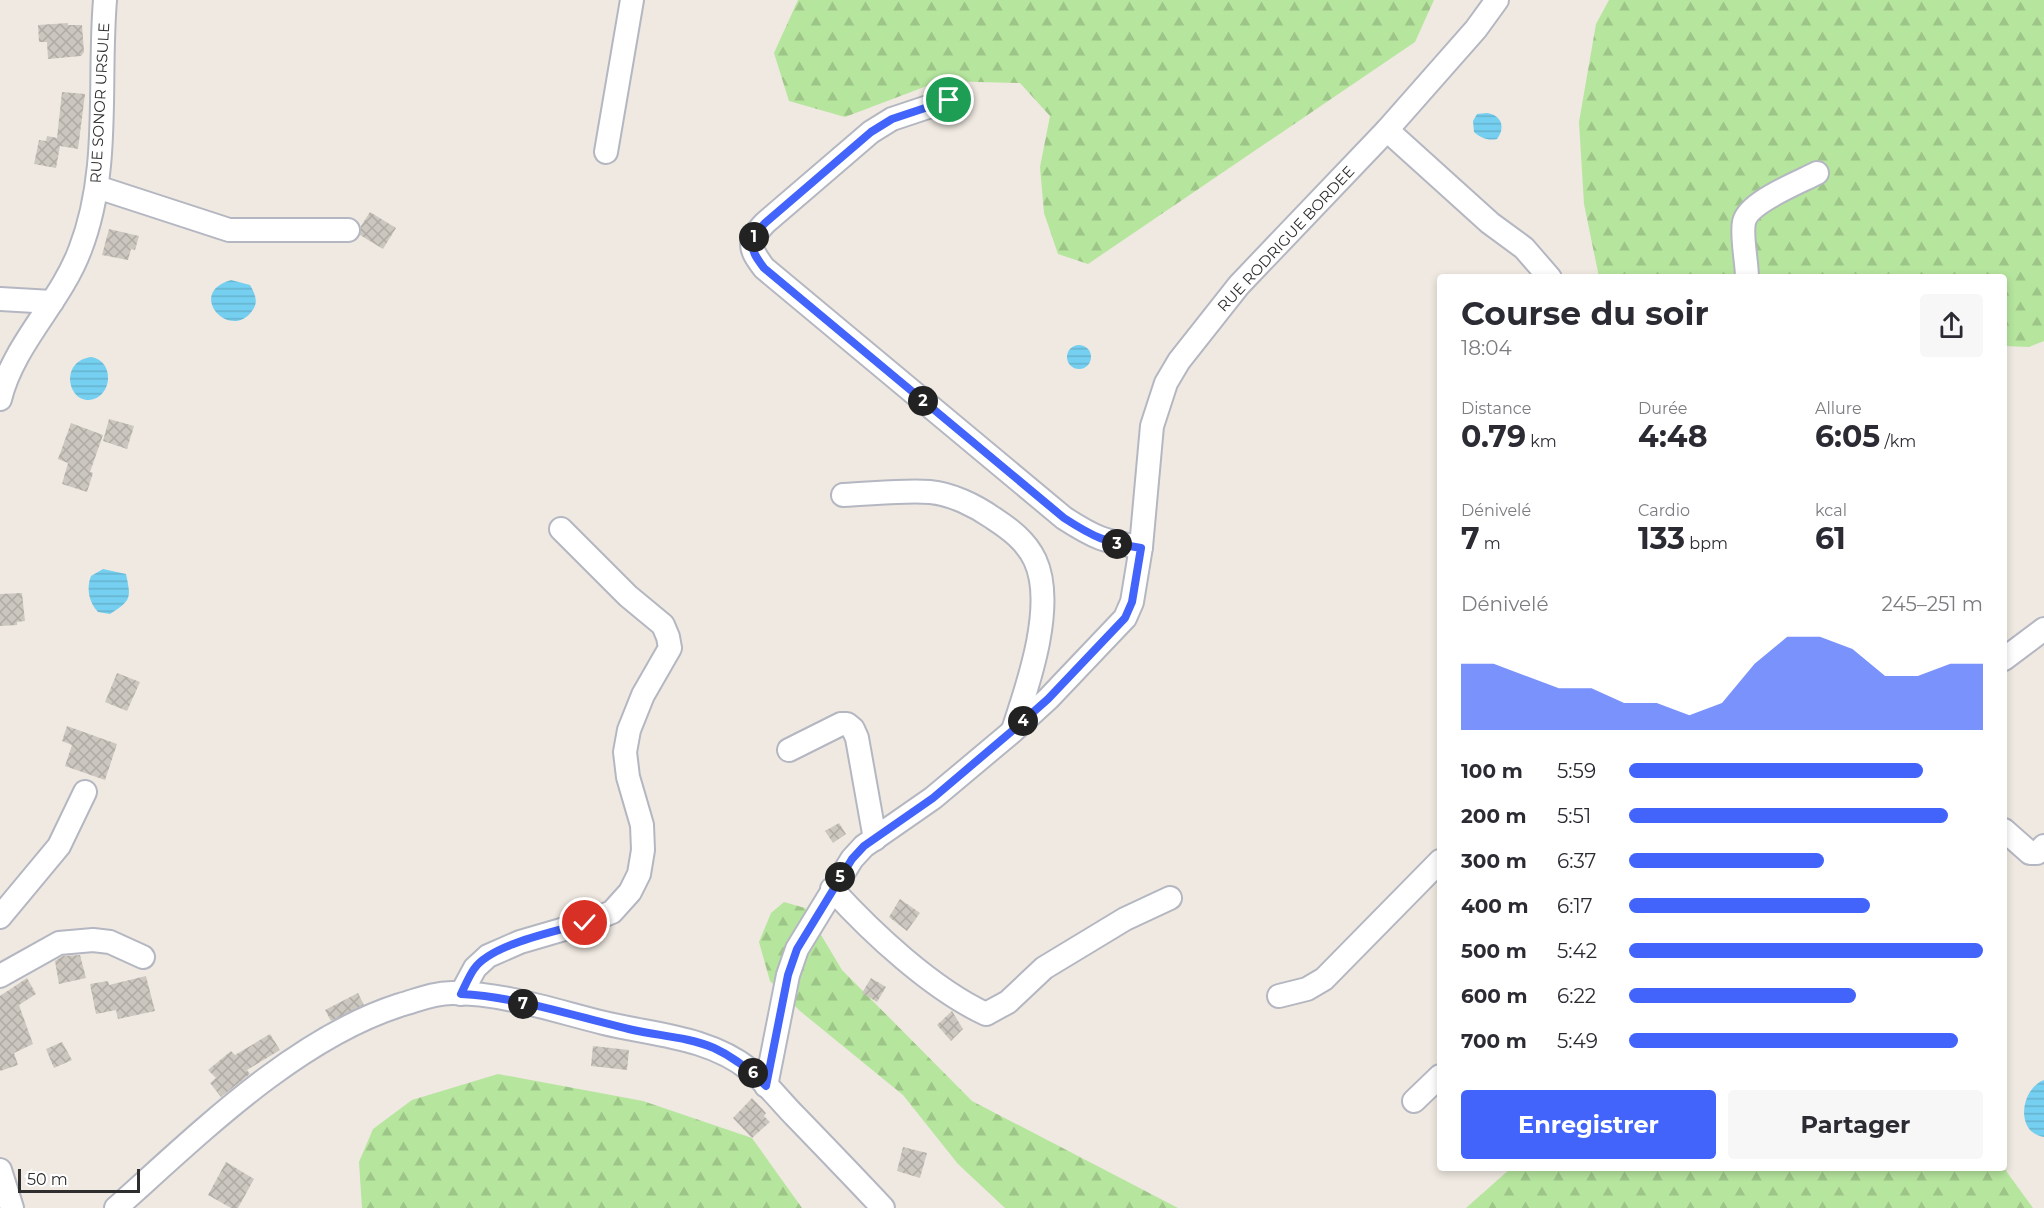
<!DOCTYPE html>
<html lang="fr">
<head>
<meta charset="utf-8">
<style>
  :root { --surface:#fff; --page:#f7f7f7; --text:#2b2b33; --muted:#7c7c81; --accent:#4264fb }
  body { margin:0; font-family:Montserrat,sans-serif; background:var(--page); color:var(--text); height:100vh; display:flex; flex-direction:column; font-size:22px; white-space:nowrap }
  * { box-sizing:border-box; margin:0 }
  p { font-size:20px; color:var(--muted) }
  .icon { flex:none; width:33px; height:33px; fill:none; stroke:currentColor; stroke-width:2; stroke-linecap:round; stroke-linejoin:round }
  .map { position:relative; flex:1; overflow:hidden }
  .details { position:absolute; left:1437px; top:274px; width:570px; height:897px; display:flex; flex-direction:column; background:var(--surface); border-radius:6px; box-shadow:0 3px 9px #0003 }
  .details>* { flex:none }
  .scale { position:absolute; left:18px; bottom:15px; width:122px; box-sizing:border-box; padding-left:6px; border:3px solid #2e2e2e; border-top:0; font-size:16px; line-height:21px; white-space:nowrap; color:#2e2e2e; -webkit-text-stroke:4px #fff; paint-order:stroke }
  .pin { position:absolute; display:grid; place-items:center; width:51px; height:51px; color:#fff; margin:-26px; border:3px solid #fff; border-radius:50%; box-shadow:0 2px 6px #0007 }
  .km { position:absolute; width:30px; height:30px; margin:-15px; border-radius:50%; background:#222; color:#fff; font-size:16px; line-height:30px; text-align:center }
  .round { display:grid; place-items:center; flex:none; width:63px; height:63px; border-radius:6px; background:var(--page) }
  .headline { display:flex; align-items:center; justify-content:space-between; height:102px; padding:0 24px }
  h1 { font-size:33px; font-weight:700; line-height:45px }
  .figures { display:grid; grid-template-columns:repeat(3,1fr); gap:9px; height:102px; padding:6px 24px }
  .figures div { display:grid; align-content:center }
  .figures b { font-size:30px; font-weight:700 }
  .figures small { font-size:16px; font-weight:400 }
  .figures p { font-size:16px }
  .chart { height:168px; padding:12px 24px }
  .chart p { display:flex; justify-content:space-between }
  .chart svg { width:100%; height:108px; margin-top:6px; fill:var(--accent); opacity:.7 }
  .button { display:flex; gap:12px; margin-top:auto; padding:12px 24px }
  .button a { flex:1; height:69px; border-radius:6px; background:var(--accent); color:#fff; font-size:24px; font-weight:700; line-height:69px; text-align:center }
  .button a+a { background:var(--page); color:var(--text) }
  ul { padding:0 24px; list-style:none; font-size:20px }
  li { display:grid; grid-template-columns:96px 72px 1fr; align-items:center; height:45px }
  li i { height:15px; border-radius:8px; background:var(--accent) }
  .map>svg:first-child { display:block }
  .forest { fill:url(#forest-firs) }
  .water { fill:url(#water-rules) }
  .building { fill:url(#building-cross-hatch) }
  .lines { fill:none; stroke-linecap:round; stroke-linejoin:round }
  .minor-casing { stroke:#b4b7c1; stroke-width:26 }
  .minor { stroke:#fff; stroke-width:22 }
  .route-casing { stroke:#fff; stroke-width:12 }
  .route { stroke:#4264fb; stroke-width:8 }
  .labels { text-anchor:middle; stroke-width:5; stroke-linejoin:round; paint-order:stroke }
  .street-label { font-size:15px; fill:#2e2e2e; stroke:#fff }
</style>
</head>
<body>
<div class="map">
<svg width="2044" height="1208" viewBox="0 0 2044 1208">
  <defs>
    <pattern id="forest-firs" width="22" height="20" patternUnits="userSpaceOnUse" patternTransform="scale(1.5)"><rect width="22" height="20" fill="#b6e59e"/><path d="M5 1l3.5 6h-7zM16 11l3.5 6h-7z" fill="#9dc588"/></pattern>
    <pattern id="water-rules" width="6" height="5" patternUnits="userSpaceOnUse" patternTransform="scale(1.5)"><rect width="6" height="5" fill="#75cff0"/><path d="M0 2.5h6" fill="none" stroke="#66b2ce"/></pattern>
    <pattern id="building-cross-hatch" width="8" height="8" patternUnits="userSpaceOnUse" patternTransform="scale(1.5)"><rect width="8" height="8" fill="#cbc7bf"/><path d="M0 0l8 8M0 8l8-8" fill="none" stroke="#afaba4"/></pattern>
  </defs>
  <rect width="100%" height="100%" fill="#efe9e1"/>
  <g class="forest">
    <path d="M798,0H1434L1415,42L1088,264L1058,254L1044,213L1040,167L1050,116L1020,83L940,81L845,117L789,101L774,53Z"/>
    <path d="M1609,0H2044V341L2029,347L2004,346V278L1599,277L1584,204L1579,122L1596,24Z"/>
    <path d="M784,902L805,908L842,970L972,1101L1178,1208H1005L958,1164L903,1095L800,1011L770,981L759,942L771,913Z"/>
    <path d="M498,1074L643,1101L752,1138L802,1208H362L359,1162L373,1129L412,1100Z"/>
    <path d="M2004,1168L2033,1208H1466L1510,1169Z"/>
  </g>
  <g class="water">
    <path d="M1487,113C1501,115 1506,127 1497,139C1488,141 1481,138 1474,132L1473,121L1477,114Z"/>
    <path d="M231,280L250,285C255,294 259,302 252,311C230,342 185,293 231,280Z"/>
    <circle cx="1079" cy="357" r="12"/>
    <path d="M91,357C115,360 113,398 89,400C67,401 60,361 91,357Z"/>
    <path d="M103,569L126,574C131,598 132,600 110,614L98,612C89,603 86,588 91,576Z"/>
    <path d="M2044,1080V1137C2015,1133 2020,1089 2044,1080Z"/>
  </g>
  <g class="building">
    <path d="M68,23V25H82L84,52L81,56L48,59L47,42H39L38,25Z"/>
    <path d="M62,92L85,94L78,149L60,146L56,168L34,164L39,140L46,141L47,136L57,138Z"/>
    <path d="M370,212L396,228L383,249L360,235L361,226Z"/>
    <path d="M109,229L139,236L135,250L131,249L128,260L102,255Z"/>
    <path d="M109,419L134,426L127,449L103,441Z"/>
    <path d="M71,423L103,435L90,472L93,473L87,492L62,484L68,463L58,459Z"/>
    <path d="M22,593L25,621L17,622V625L0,626V594Z"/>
    <path d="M117,673L140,682L127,711L105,702Z"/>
    <path d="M67,726L117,744L105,780L65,766L72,745L62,741Z"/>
    <path d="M839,823L846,834L833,843L825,831Z"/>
    <path d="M900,899L920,913L907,931L889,917Z"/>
    <path d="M80,955L86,978L59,984L55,961L63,956Z"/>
    <path d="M146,976L155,1011L118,1019L116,1010L96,1014L90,984L108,981L109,985Z"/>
    <path d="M27,978L36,994L19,1005L33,1044L14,1053L18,1065L0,1071V996Z"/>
    <path d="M871,978L886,987L877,1002L862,993Z"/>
    <path d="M358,993L364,1005L331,1021L325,1010Z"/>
    <path d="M952,1011L963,1029L951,1041L937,1025Z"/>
    <path d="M270,1034L280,1050L247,1070L250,1074L221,1097L210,1083L216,1078L208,1070L231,1051L235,1055Z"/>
    <path d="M62,1042L72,1060L54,1068L46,1049Z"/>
    <path d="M593,1046L629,1050L627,1070L591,1066Z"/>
    <path d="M752,1098L766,1113L764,1116L770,1122L752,1138L733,1118Z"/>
    <path d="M903,1147L927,1153L920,1178L897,1171Z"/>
    <path d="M226,1162L254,1179L238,1208H231L208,1195Z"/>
  </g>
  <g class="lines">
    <defs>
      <g id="minor">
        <path d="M949,100L892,119L871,132L765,223C747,242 749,248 764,268L1064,518C1095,538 1105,542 1141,547"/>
        <path d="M1387,130L1490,223L1524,248L1550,278"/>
        <path d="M606,152L632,0"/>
        <path d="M97,187L229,230H348"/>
        <path d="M1747,278C1747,261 1741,237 1744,222C1748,202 1800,182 1817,173"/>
        <path d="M0,299L52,302"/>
        <path d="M0,399C14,343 60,303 80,250C111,170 98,84 105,0"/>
        <path d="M843,495C872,494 902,490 930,492C952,494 976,506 993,518C1010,529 1026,541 1035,560C1056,605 1028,685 1013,730"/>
        <path d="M2004,659L2044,629"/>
        <path d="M789,750L841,724H847L853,729L857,738L875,839"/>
        <path d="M2004,830L2030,853H2037L2044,846"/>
        <path d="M832,889C872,933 932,989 986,1014L1008,1002L1044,968L1125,919L1170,898"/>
        <path d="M0,917L59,846L85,792"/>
        <path d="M0,976L59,943L93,940L110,942L143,957"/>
        <path d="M461,994L475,968L488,956L520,942L585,923L612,912L630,892L639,874L643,850L642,825L628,777L625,752L629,730L643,695L670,648L668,637L663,625L628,596L561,529"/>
        <path d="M1279,996L1307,989L1324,979L1440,861"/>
        <path d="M766,1086L788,975L797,949L852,859L864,846L933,798L1013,731L1048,699L1125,618L1132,602L1141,547L1152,426L1166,383L1179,361L1239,285L1387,130L1476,29L1497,0"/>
        <path d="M1414,1101L1440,1076"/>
        <path d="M0,1170L12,1208"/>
        <path d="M116,1208C198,1135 294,1039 400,1005C418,1000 433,993 452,993C504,993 555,1011 604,1023C654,1035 709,1037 750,1070C767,1083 780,1101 795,1116C824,1146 854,1177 883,1208"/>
      </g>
    </defs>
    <use href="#minor" class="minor-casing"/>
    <use href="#minor" class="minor"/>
  </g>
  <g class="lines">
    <defs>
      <path id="route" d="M585,923C557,931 491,944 474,969C469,976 465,986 461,994C519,997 577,1017 633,1030C660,1036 688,1037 714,1048C734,1057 751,1071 766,1086L788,975L797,949L852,859L864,846L933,798L1012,731L1048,699L1125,618L1132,602L1141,548C1105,542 1095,538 1064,518L764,268C749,248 747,242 765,223L871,132L892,119L949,100"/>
    </defs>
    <use href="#route" class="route-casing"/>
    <use href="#route" class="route"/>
  </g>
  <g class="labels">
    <g class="street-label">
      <text transform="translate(100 103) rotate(-87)" y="5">RUE SONOR URSULE</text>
      <text transform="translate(1286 239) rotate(-47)" y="5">RUE RODRIGUE BORDEE</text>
    </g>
  </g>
</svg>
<div class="scale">50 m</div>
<div class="pin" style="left:949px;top:100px;background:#1e9e55"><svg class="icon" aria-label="arrive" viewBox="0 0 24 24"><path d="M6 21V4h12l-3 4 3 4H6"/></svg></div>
<div class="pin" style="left:585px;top:923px;background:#d93025"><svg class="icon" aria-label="check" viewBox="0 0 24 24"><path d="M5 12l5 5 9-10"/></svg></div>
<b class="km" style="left:754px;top:237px">1</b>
<b class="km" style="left:923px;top:401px">2</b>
<b class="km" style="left:1117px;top:544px">3</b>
<b class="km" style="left:1023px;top:721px">4</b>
<b class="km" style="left:840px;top:877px">5</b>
<b class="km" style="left:753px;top:1073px">6</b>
<b class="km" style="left:523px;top:1004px">7</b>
<section class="details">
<div class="headline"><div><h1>Course du soir</h1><p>18:04</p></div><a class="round"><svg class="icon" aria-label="share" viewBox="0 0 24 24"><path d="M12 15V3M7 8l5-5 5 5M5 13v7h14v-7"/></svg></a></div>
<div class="figures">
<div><p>Distance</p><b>0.79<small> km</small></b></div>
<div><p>Durée</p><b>4:48</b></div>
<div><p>Allure</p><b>6:05<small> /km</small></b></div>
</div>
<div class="figures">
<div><p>Dénivelé</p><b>7<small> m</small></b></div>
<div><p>Cardio</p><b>133<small> bpm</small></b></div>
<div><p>kcal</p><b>61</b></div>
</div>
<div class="chart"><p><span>Dénivelé</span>245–251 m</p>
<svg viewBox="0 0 160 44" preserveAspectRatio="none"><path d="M0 44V17L10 17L20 22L30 27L40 27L50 33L60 33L70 38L80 33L90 17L100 6L110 6L120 11L130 22L140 22L150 17L160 17V44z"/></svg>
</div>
<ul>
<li><b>100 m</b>5:59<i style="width:83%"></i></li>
<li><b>200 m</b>5:51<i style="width:90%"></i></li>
<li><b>300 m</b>6:37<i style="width:55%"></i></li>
<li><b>400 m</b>6:17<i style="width:68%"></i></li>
<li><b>500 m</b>5:42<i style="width:100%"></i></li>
<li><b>600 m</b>6:22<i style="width:64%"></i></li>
<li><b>700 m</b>5:49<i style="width:93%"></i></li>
</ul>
<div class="button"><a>Enregistrer</a><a>Partager</a></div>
</section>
</div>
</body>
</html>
